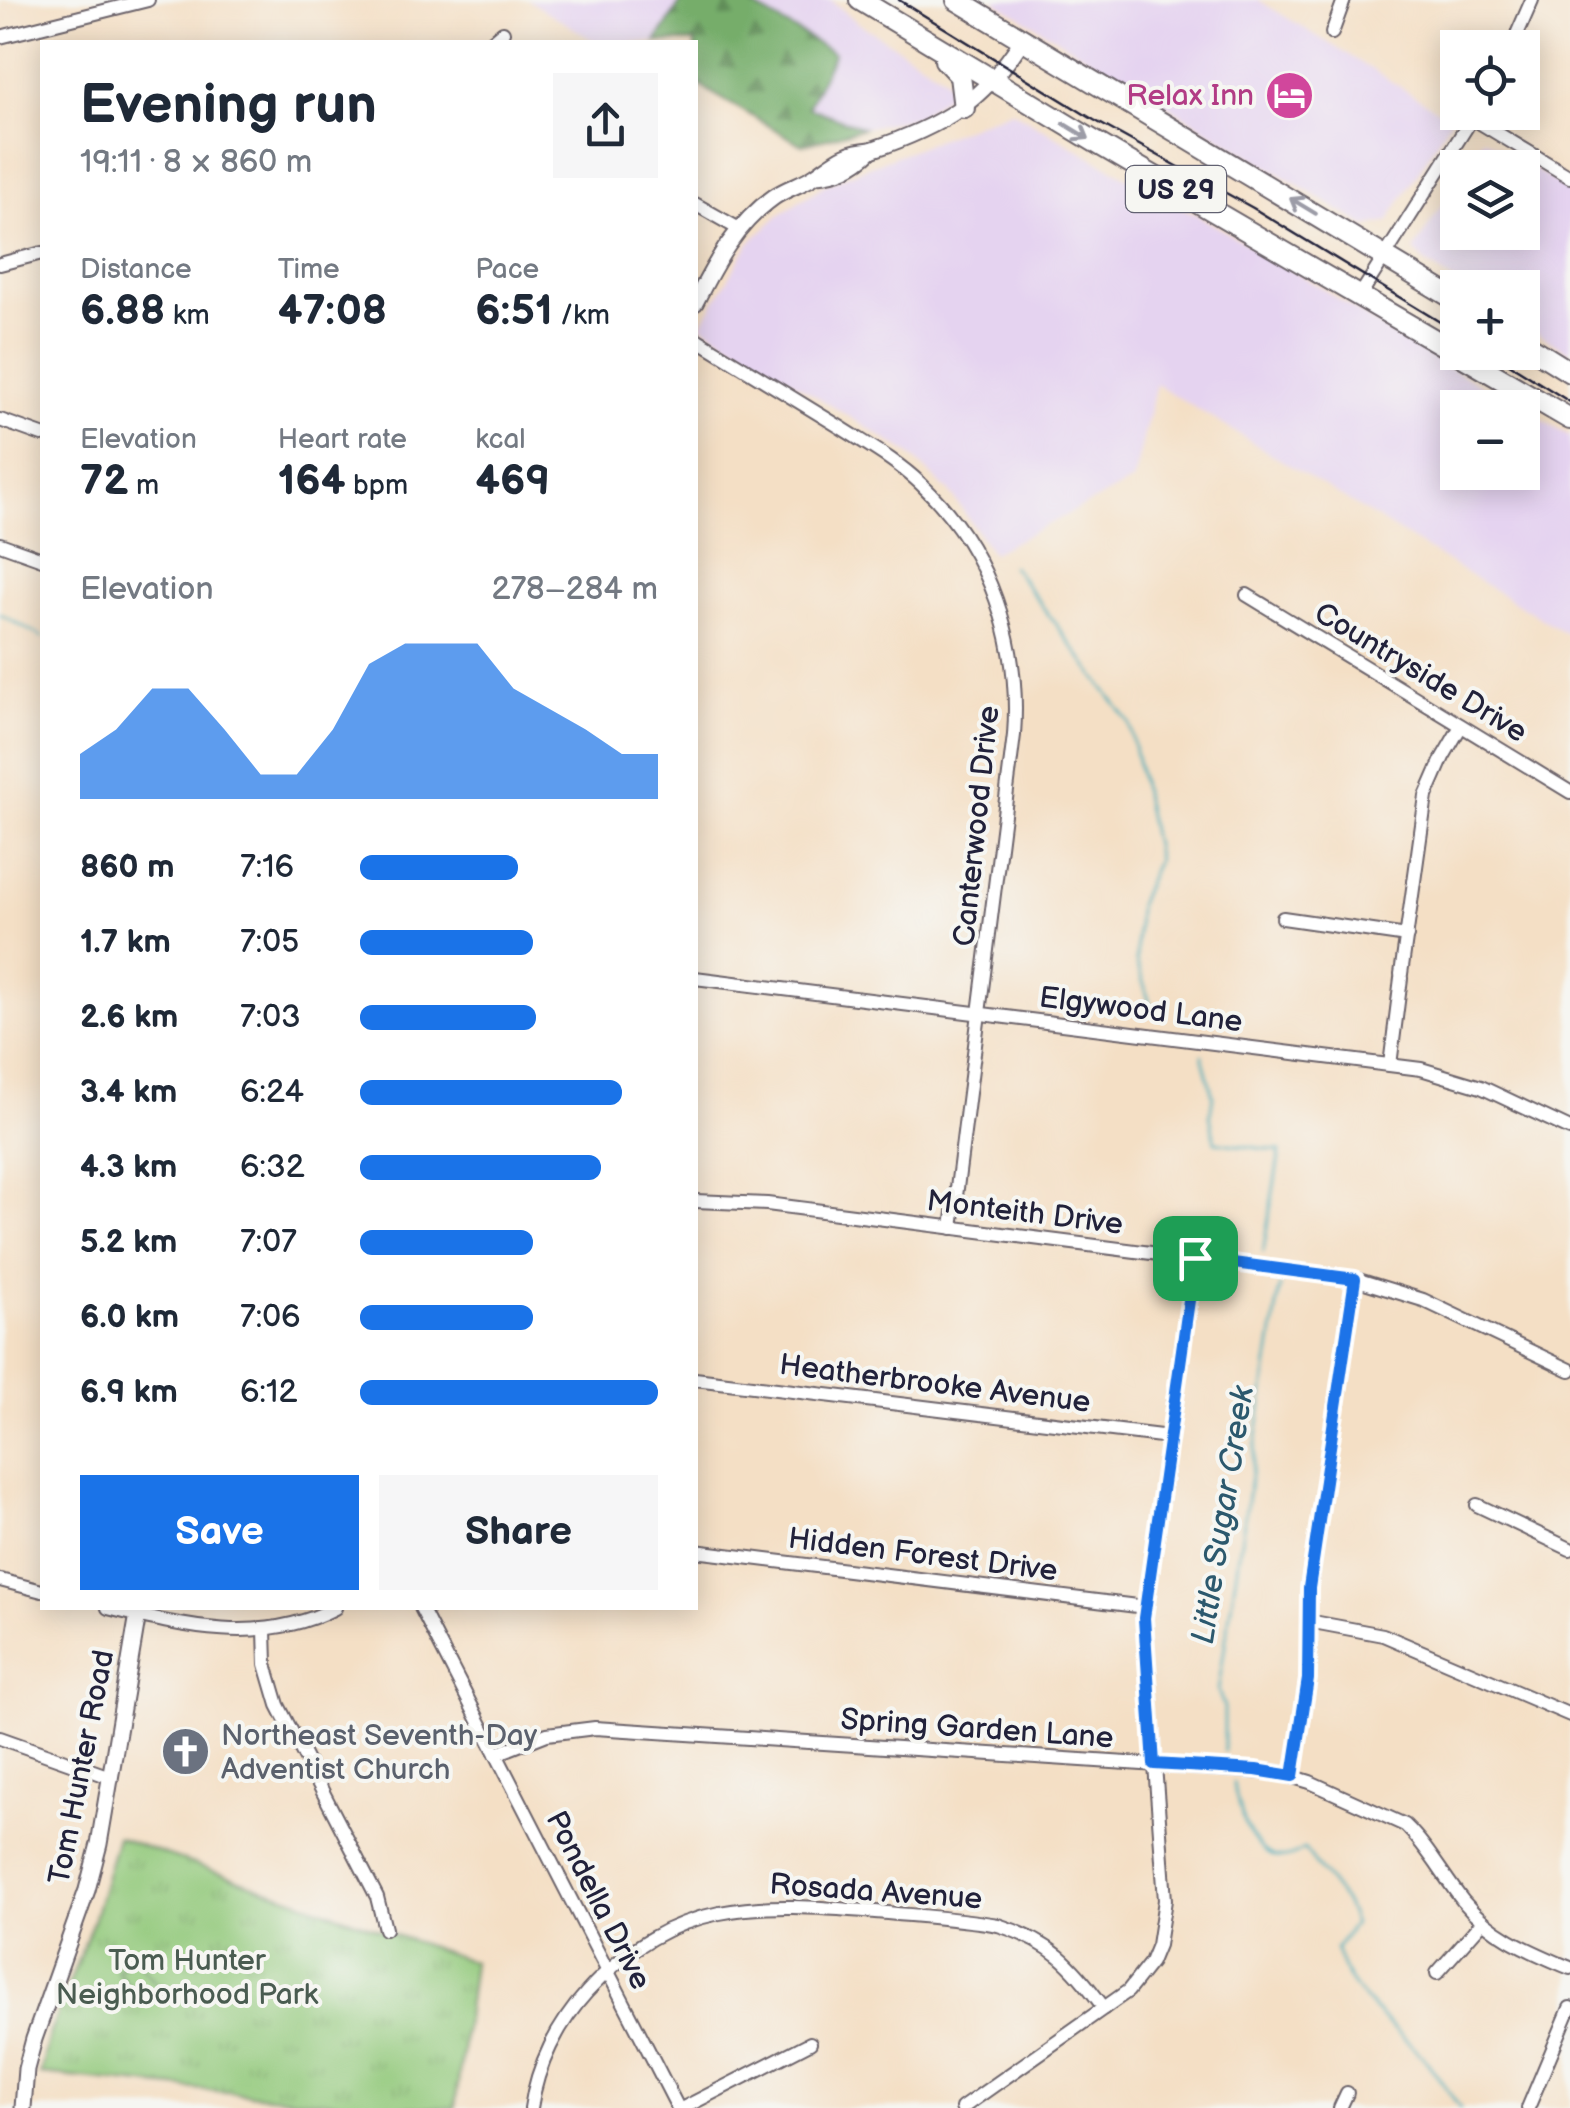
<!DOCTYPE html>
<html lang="en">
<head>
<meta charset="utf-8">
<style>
  :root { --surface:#fff; --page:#f6f6f7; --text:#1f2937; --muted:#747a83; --accent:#1a73e8 }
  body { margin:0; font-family:"Balsamiq Sans",sans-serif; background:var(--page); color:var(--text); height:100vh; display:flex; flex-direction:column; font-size:38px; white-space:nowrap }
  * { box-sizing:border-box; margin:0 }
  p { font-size:32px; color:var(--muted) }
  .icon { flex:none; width:55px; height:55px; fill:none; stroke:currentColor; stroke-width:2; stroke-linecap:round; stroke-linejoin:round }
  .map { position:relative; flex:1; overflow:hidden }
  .side { position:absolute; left:40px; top:40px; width:658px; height:1570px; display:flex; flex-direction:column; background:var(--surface); border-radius:0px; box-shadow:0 5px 25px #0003 }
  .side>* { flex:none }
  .fabs { position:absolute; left:1440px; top:30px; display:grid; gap:20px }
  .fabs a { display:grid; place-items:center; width:100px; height:100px; border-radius:0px; background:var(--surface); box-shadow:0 5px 25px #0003; font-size:50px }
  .pin { position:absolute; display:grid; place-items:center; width:85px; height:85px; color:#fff; margin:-42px; border-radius:20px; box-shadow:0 5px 15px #0006 }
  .round { display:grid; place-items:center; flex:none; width:105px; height:105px; border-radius:0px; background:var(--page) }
  .head { display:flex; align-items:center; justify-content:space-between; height:170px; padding:0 40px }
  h1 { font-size:55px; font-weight:700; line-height:75px }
  .stats { display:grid; grid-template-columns:repeat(3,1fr); gap:15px; height:170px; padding:10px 40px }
  .stats div { display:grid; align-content:center }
  .stats b { font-size:42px; font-weight:700 }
  .stats small { font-size:28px; font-weight:400 }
  .stats p { font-size:28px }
  .chart { height:280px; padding:20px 40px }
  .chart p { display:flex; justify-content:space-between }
  .chart svg { width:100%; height:180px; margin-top:10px; fill:var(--accent); opacity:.7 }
  .action { display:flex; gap:20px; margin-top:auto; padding:20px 40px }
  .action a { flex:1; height:115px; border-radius:0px; background:var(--accent); color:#fff; font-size:40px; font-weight:700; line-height:115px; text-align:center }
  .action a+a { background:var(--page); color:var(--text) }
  ul { padding:0 40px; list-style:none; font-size:32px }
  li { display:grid; grid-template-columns:160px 120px 1fr; align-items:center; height:75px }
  li i { height:25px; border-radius:12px; background:var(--accent) }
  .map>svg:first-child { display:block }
  .built { fill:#e5d3f0; fill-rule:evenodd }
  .forest { fill:url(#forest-firs); stroke:#4c6853; stroke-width:2.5 }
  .park { fill:url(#park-tufts); stroke:#5a765b; stroke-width:2.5 }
  .pitch { fill:#93c97b; stroke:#5a765b; stroke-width:2.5 }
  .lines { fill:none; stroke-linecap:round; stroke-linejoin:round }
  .stream { stroke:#3cabba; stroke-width:2.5 }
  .minor-casing { stroke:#6c646b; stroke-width:16 }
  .tertiary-casing { stroke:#6c646b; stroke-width:19 }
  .primary-casing { stroke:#6c646b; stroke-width:24 }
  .minor { stroke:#fff; stroke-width:12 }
  .tertiary { stroke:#fff; stroke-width:15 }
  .primary { stroke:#fff; stroke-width:20 }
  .tram { stroke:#22223b; stroke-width:2.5 }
  .oneway { stroke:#9c9ca7 }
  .route-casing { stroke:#fff; stroke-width:20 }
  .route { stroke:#1a73e8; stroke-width:12 }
  .labels { text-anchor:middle; stroke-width:8; stroke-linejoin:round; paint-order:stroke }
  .shield { fill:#f6f6f2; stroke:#626272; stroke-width:2.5 }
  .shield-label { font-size:28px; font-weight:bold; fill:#22223b }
  .hotel-label { font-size:30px; fill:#b23c85; stroke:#f6f6f2; text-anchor:end }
  .street-label { font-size:30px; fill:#22223b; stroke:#f6f6f2 }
  .worship-label { font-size:30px; fill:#5b616d; stroke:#f6f6f2; text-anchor:start }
  .park-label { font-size:30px; fill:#4a5c51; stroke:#f6f6f2 }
  .water-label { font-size:32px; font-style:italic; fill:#2c596e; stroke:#f6f6f2 }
</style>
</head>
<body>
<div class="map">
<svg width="1570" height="2108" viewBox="0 0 1570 2108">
  <defs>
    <pattern id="forest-firs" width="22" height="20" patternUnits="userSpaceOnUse" patternTransform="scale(2.5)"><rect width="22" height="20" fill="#76ad6b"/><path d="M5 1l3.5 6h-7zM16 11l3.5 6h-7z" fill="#608c59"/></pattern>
    <pattern id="park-tufts" width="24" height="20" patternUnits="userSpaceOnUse" patternTransform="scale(2.5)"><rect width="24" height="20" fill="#93c97b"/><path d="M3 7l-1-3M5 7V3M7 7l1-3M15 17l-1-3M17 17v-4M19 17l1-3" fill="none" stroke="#7eac6b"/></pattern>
  </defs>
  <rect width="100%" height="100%" fill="#f6f6f2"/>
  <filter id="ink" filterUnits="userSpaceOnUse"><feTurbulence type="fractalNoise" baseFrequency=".01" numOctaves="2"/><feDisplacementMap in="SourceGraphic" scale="20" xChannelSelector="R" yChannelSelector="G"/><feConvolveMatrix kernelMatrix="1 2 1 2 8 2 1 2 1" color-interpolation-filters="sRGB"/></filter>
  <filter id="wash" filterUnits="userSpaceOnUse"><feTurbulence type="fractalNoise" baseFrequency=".0048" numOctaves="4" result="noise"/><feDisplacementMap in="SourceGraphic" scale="40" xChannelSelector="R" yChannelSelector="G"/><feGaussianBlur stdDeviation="2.25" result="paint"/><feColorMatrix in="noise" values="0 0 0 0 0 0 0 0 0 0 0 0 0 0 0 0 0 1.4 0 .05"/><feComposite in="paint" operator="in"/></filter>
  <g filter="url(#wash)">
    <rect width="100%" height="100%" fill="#f4dfc5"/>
    <g class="built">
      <path d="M528,0H682L656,42H596Z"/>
      <path d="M743,0H831L857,22L943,76L948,83L949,93L917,117L863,128L808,107L834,53Z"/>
      <path d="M993,0H1258L1451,118L1388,222L1367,227Z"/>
      <path d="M1011,110L1174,205L1194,213L1317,285L1394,336L1570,436V636L1156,384L1133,481L992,553L953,496L908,453L701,325L750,242L779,215L826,184ZM1458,408H1522V472H1458Z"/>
      <path d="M1483,138L1570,191V353L1523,324L1522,288L1464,287L1425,263L1414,250L1457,180L1458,232H1522V168L1465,167Z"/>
    </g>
    <path class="forest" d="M682,0H743L834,53L808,107L863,128L802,145L695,83V42H656Z"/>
    <path class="park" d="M117,1837L473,1962L455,2108H393L40,2074L49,2035L93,1921Z"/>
    <path class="pitch" d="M134,1957L160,1988L142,2003L117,1971Z"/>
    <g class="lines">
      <g class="stream">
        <path d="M1012,566L1129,722L1157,860L1138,904L1136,961L1153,1012"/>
        <path d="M0,614L42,637"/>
        <path d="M1202,1055L1213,1096L1210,1115L1215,1142L1280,1151L1263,1252"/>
        <path d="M1224,1751V1707L1218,1691L1280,1286"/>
        <path d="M1233,1783C1240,1816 1259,1880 1304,1849L1346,1904L1354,1924L1336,1948C1344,1991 1395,2027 1423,2057C1436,2073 1448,2091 1460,2108"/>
      </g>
    </g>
  </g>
  <g filter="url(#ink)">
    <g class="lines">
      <defs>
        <g id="minor">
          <path d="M1332,33L1344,0"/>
          <path d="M0,37L148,0"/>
          <path d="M491,42L503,32"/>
          <path d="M1511,48L1532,0"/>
          <path d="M1472,118L1570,177"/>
          <path d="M695,204L739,229"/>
          <path d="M0,264L42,253"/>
          <path d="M1359,297L1476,112"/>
          <path d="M695,338C743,368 792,397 840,427C868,445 897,461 921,484C990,549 1021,643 1014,735L952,1228"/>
          <path d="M0,420L42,435"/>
          <path d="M0,544L42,559"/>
          <path d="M1247,595L1570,792"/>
          <path d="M1283,918L1407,936"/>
          <path d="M1401,974L1426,796L1443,757L1461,726"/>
          <path d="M695,978L1421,1069L1481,1087L1570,1129"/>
          <path d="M1390,1065L1401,978"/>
          <path d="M695,1201L767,1204L1355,1279L1423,1300L1570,1370"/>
          <path d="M695,1379L1169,1437"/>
          <path d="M1477,1505L1570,1549"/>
          <path d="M695,1551L1145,1607"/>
          <path d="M0,1580L42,1591"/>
          <path d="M108,1608C184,1627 262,1646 335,1608"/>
          <path d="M421,1608L678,2108"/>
          <path d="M1308,1621L1383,1635L1570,1715"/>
          <path d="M265,1630L266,1664L278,1705L377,1897L385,1929"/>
          <path d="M0,1738L110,1777"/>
          <path d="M496,1754L547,1734L595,1728L1280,1773L1310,1782L1405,1825C1428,1847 1443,1876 1463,1901C1492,1936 1530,1951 1570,1968"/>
          <path d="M1293,1776L1308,1679L1309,1588L1355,1279"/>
          <path d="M1437,1973L1483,1921"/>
          <path d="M531,2108C537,2065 558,2024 587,1992C672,1898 759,1902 875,1912C916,1916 957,1918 998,1925C1051,1942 1072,1964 1104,2008"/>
          <path d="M683,2108L810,2043"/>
          <path d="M962,2108L1128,1991L1151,1962L1158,1945L1165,1900L1144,1617L1195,1258"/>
          <path d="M1340,2108L1347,2093"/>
          <path d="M1528,2108L1570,2008"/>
        </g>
        <g id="tertiary">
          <path d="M871,150C942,126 982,103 1023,39"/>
          <path d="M695,303C715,263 736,224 774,197C787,188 803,184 816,175C837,160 844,152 871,150C856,165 837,174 816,175"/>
          <path d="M23,2108L26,2069L34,2039L87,1890L99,1844L139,1608"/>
        </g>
        <g id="primary">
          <path d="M860,0L1102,146L1570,419"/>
          <path d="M957,0L1458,301"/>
          <path d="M945,60L960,76L964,108"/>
          <path d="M1522,342L1570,372"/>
        </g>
      </defs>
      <use href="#minor" class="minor-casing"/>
      <use href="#tertiary" class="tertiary-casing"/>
      <use href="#primary" class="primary-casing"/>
      <use href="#minor" class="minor"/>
      <use href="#tertiary" class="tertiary"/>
      <use href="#primary" class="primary"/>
      <g class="tram">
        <path d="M899,0L1094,120L1253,208L1458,333"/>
        <path d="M1490,352L1570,402"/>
      </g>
    </g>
    <defs><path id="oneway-shaft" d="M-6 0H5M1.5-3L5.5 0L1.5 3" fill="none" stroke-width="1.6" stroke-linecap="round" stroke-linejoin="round" transform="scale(2.5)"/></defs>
    <g class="oneway">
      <use href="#oneway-shaft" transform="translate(1076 131) rotate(31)"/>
      <use href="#oneway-shaft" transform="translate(1303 206) rotate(-149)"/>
    </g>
  </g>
  <g class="lines" filter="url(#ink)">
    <defs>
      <path id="route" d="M1195,1258L1355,1279L1309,1588L1308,1679L1293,1776L1256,1770L1154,1764L1144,1618Z"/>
    </defs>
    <use href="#route" class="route-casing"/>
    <use href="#route" class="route"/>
  </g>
  <defs>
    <symbol id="hotel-disc" viewBox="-11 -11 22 22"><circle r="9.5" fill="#d1479c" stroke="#f6f6f2"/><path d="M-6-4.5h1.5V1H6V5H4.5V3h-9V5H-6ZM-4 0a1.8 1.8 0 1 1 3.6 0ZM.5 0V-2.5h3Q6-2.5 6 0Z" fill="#fff"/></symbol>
    <symbol id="church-disc" viewBox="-11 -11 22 22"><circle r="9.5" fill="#6b7280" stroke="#f6f6f2"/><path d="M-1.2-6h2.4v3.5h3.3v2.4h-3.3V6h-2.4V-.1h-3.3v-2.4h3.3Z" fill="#fff"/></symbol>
  </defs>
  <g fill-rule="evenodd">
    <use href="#hotel-disc" x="1262" y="68" width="55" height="55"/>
    <use href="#church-disc" x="158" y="1724" width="55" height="55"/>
  </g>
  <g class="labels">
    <rect class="shield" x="1126" y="166" width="100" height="46" rx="8"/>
    <g class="shield-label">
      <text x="1176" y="199">US 29</text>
    </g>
    <g class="hotel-label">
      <text x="1254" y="105">Relax Inn</text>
    </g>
    <g class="street-label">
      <text transform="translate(1421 672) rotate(31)" y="10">Countryside Drive</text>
      <text transform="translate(976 826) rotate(-84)" y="10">Canterwood Drive</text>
      <text transform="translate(1141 1009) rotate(7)" y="10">Elgywood Lane</text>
      <text transform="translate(1025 1212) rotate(7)" y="10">Monteith Drive</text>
      <text transform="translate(935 1383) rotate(7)" y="10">Heatherbrooke Avenue</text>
      <text transform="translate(923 1554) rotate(7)" y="10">Hidden Forest Drive</text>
      <text transform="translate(977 1728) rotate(4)" y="10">Spring Garden Lane</text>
      <text transform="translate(81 1767) rotate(-79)" y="10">Tom Hunter Road</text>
      <text transform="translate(876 1891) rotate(4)" y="10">Rosada Avenue</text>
      <text transform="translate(599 1900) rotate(63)" y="10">Pondella Drive</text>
    </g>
    <g class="worship-label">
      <text x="221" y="1745">Northeast Seventh-Day<tspan x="221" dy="34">Adventist Church</tspan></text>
    </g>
    <g class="park-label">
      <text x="187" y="1970">Tom Hunter<tspan x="187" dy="34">Neighborhood Park</tspan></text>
    </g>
    <g class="water-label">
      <text transform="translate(1222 1515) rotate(-81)" y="11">Little Sugar Creek</text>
    </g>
  </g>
</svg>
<div class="fabs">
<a><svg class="icon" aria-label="locate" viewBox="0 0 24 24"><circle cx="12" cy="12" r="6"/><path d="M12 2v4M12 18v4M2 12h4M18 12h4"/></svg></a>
<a><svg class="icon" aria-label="layers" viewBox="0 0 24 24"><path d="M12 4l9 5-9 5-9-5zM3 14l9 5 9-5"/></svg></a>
<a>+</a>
<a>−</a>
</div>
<div class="pin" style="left:1195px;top:1258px;background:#1e9e55"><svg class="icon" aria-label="arrive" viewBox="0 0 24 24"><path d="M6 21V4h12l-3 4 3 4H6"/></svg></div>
<section class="side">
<div class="head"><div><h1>Evening run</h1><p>19:11 · 8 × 860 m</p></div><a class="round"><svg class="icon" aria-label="share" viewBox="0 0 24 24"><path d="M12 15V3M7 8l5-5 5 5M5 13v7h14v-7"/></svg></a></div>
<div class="stats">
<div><p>Distance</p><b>6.88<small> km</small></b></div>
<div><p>Time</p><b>47:08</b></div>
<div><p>Pace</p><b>6:51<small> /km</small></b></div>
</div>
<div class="stats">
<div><p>Elevation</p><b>72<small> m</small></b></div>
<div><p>Heart rate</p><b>164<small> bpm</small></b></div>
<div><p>kcal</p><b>469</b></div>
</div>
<div class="chart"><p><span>Elevation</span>278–284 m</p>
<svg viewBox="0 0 160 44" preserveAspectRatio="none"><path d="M0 44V33L10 27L20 17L30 17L40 27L50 38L60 38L70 27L80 11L90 6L100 6L110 6L120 17L130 22L140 27L150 33L160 33V44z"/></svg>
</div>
<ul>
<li><b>860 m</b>7:16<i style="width:53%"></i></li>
<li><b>1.7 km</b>7:05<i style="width:58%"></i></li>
<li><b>2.6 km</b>7:03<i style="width:59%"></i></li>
<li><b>3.4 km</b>6:24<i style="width:88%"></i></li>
<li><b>4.3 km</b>6:32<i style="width:81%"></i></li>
<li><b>5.2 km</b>7:07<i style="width:58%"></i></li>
<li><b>6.0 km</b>7:06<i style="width:58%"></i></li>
<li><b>6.9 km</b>6:12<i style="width:100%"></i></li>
</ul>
<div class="action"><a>Save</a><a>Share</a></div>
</section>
</div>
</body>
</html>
